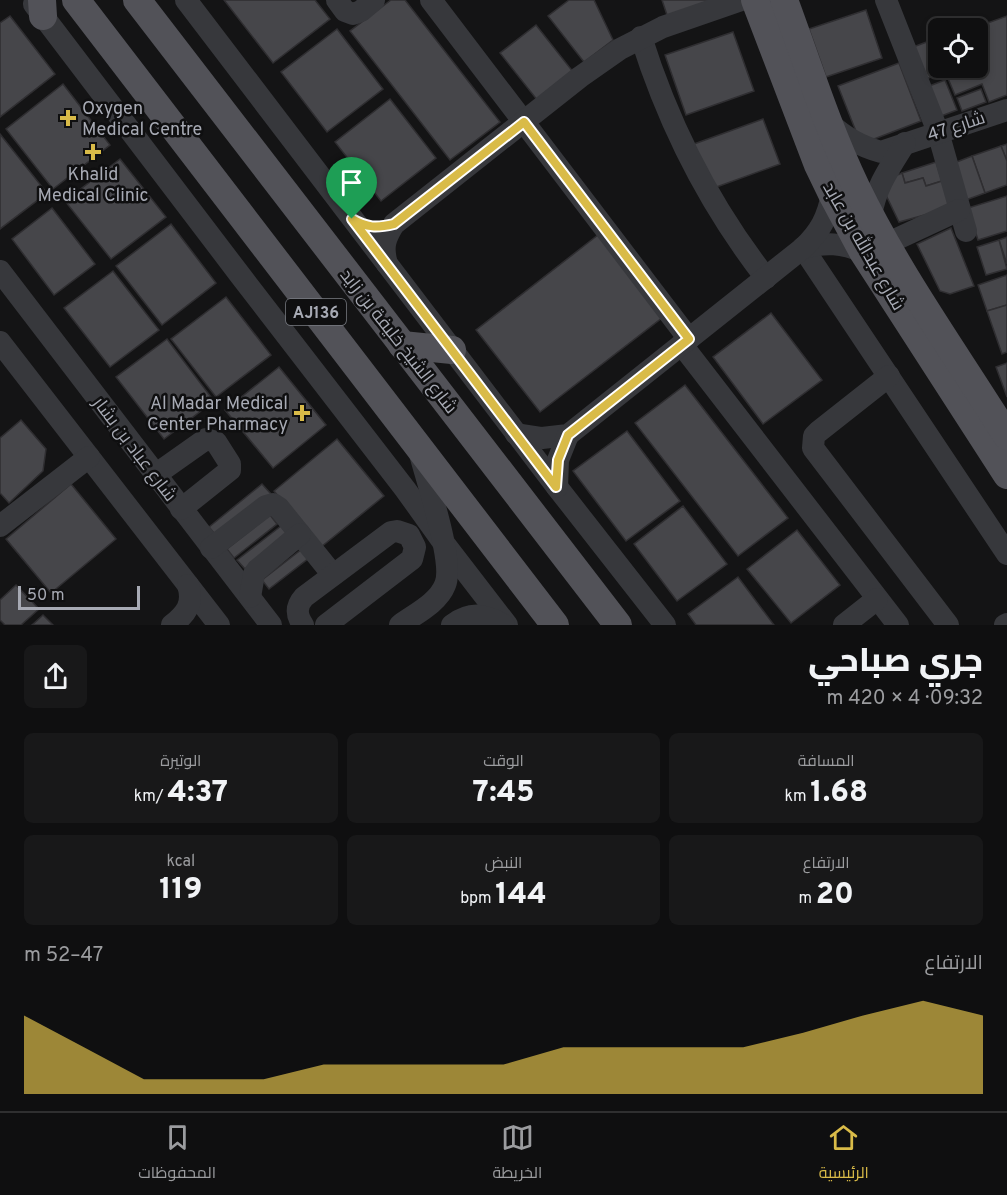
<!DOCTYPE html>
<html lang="ar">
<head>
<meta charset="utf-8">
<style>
  :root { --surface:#0f0f10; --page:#181819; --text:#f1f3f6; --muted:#9b9c9f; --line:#2f2f30; --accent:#d9bb48 }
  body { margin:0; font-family:Overpass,Cairo,sans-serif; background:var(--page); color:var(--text); direction:rtl; height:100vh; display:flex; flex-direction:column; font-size:22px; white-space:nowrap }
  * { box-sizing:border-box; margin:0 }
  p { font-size:20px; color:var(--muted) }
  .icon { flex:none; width:33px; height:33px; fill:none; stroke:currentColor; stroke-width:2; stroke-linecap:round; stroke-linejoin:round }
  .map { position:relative; height:625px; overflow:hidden; direction:ltr }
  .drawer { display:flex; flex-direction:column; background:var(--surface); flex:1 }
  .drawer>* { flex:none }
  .fabs { position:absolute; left:928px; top:18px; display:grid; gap:12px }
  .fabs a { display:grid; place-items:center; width:60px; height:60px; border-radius:9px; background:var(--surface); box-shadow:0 3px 9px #0003,0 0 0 2px var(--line); font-size:30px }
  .scale { position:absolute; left:18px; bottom:15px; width:122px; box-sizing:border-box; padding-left:6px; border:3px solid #a7aab4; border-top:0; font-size:16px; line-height:21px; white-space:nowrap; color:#a7aab4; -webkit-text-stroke:4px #0f0f10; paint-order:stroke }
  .pin { position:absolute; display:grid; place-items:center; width:51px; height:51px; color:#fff; margin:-62px -26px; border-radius:50% 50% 50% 0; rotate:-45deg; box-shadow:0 0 6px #0007 }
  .pin .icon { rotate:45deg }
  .round { display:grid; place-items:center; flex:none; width:63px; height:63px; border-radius:9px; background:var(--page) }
  .headline { display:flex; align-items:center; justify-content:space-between; height:102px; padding:0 24px }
  h1 { font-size:33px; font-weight:800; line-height:45px }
  .stats { display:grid; grid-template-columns:repeat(3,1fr); gap:9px; height:102px; padding:6px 24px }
  .stats div { display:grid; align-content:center; border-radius:9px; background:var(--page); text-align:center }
  .stats b { font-size:30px; font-weight:800 }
  .stats small { font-size:16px; font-weight:400 }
  .stats p { font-size:16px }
  .chart { height:168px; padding:12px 24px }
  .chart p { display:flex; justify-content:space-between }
  .chart svg { width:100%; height:108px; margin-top:6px; fill:var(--accent); opacity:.7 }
  .menu { display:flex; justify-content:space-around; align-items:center; height:84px; border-top:2px solid var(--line); background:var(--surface); font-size:16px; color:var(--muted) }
  .menu a { display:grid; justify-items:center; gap:3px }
  .menu .selected { color:var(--accent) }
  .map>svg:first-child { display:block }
  .building { fill:#46464a; stroke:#2f2e31; stroke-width:1.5 }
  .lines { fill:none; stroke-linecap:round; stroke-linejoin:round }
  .minor { stroke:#37383c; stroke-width:22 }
  .major { stroke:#525258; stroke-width:28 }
  .route-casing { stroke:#fff; stroke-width:12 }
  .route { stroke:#d9bb48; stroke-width:8 }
  .poi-dot { fill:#d9bb48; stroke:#0f0f10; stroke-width:2 }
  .labels { text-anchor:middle; stroke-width:5; stroke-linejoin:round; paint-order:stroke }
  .shield { fill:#0f0f10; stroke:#797c83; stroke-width:1.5 }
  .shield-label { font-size:16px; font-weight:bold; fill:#a7aab4 }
  .poi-label { font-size:18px; fill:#a7aab4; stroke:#0f0f10; text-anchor:start }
  .street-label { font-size:18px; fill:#a7aab4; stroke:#0f0f10 }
</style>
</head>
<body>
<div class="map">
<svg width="1007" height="625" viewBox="0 0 1007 625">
  <rect width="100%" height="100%" fill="#141415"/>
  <g class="building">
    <path d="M224,0H315L330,19L273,63Z"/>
    <path d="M391,0H405L500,122L450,160L350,31Z"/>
    <path d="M569,0H594L613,40L584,62L548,16Z"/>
    <path d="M662,0H721L668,18Z"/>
    <path d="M866,10L882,58L826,77L809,29Z"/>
    <path d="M10,16L55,74L0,117V23Z"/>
    <path d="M1007,16V95L989,102L982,84L955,95L947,76L968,68H978V28H974Z"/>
    <path d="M536,25L574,73L538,101L500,53Z"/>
    <path d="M337,29L383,89L327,132L281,72Z"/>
    <path d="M733,32L754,91L686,115L665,55Z"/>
    <path d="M932,40L939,58V68H943L944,72L918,82L905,50Z"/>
    <path d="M899,63L921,121L861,144L838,86Z"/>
    <path d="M945,80L957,110L936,118L924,88Z"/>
    <path d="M63,84L110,145L53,189L6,129Z"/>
    <path d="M981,89L986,102L962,111L957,98Z"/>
    <path d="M390,99L436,158L381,201L335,142Z"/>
    <path d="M763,119L780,164L711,189L694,144Z"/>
    <path d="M0,134L47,193L0,229Z"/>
    <path d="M1007,144V161L1001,146Z"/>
    <path d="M1001,146L1007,161V185L985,193L972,156Z"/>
    <path d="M972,156L985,193L963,201L949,165Z"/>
    <path d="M120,159L166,217L111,259L65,201Z"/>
    <path d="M936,162L942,181L926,186L923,178L905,183L902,173Z"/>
    <path d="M902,173L905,183L923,178L926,186L942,181L950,208L899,222L885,193L890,178Z"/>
    <path d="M1007,196V231L978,240L968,208Z"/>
    <path d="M52,208L95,264L54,295L12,239Z"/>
    <path d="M171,224L216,283L162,325L116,266Z"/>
    <path d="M951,228L974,286L950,294L940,291L917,244Z"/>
    <path d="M603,231L667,314L540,412L476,330Z"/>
    <path d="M1007,237V264L999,240Z"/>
    <path d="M999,240L1007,269L986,275L977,247Z"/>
    <path d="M113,271L159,330L110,367L64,308Z"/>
    <path d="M1007,275V305L987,311L978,285Z"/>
    <path d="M226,297L271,355L216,397L171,339Z"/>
    <path d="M1007,305V352L1002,354L987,311Z"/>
    <path d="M771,313L822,380L763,424L713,357Z"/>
    <path d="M167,339L214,401L164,439L116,377Z"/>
    <path d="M1007,363V397L996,367Z"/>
    <path d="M279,367L326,425L273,468L225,410Z"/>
    <path d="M685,385L788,518L738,556L635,423Z"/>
    <path d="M21,420L46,449L43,471L9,503L0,493V438Z"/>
    <path d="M627,431L680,501L626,541L573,471Z"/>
    <path d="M337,439L384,496L321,547L274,491Z"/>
    <path d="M71,484L116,539L51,593L6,539Z"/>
    <path d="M262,484L271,494L217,537L209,527Z"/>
    <path d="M683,506L727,564L677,601L634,544Z"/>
    <path d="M270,515L277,524L234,558L227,549Z"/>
    <path d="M281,526L288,535L245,569L237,560Z"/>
    <path d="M797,530L840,585L791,623L747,569Z"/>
    <path d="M302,549L309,558L269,589L262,580Z"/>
    <path d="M738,577L774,625H696L688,614Z"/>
    <path d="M16,585L39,609L21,625H5L0,620V600Z"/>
    <path d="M43,615L53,625H32Z"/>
  </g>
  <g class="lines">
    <g class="minor">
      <path d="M186,0L557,487L665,625"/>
      <path d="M337,0L345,11L353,14L361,11L374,0"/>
      <path d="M431,0L689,339"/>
      <path d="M886,0L938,132L966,231"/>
      <path d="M34,4L240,275L405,489L443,542L507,625"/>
      <path d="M641,37C669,126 709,205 766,278"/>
      <path d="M829,123C846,138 860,146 881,152L1007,110"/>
      <path d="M871,216C875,188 890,167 905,143"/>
      <path d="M886,244L959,210"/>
      <path d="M803,248L1007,554"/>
      <path d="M803,248C826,242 842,243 863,252"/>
      <path d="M387,264C382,247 385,238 394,224L580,77L620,49L663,27L741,0"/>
      <path d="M0,271L271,625"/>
      <path d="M0,342L219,625"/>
      <path d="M682,345L898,625"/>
      <path d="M889,376L818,432L814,436L813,448L948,625"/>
      <path d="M516,434L542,438L568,435L803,248C820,232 828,217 832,194"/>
      <path d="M155,475L206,439L216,442L230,464V470L181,509"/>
      <path d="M557,487L558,460L568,435"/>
      <path d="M0,526L89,457"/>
      <path d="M211,548L266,506L273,504L279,508L333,575"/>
      <path d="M250,597L254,574L257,570L300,534"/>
      <path d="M172,625C186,614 194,604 188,585"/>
      <path d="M303,625C296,615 296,606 304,597L391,532L397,531L409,535L415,547L412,559L326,625"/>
      <path d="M400,625C415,614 438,603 445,585C455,563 427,481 420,454"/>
      <path d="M452,625C471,611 485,614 504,625"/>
      <path d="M844,625L877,599"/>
      <path d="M1005,625L1007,624"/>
    </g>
    <g class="major">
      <path d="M42,0L43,16"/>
      <path d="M76,0L555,625"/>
      <path d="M137,0L618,625"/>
      <path d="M755,0L818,165L832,194L863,252L1007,475"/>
      <path d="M784,0C807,62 827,127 856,187C898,274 956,354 1007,436"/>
      <path d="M402,345L452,350"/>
    </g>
  </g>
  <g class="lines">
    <defs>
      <path id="route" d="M524,122L689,339L568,435L558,460L556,487L352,219C367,228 377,228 394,224Z"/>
    </defs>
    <use href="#route" class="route-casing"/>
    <use href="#route" class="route"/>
  </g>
  <g class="poi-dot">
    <path d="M65 109h6v6h6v6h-6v6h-6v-6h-6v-6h6z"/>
    <path d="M90 143h6v6h6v6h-6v6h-6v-6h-6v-6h6z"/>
    <path d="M299 404h6v6h6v6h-6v6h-6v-6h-6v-6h6z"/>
  </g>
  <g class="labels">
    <rect class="shield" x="286" y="299" width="60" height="26" rx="4.5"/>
    <g class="shield-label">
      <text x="316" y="318">AJ136</text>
    </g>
    <g class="poi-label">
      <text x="82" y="114">Oxygen<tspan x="82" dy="21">Medical Centre</tspan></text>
      <text x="93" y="180" text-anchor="middle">Khalid<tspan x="93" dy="21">Medical Clinic</tspan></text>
      <text x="288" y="409" text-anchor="end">Al Madar Medical<tspan x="288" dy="21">Center Pharmacy</tspan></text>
    </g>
    <g class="street-label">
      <text transform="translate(956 126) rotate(-18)" y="6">شارع 47</text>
      <text transform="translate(864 246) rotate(60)" y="6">شارع عبدالله بن عابد</text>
      <text transform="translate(399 341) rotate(52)" y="6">شارع الشيخ خليفة بن زايد</text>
      <text transform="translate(135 449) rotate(53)" y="6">شارع عباد بن بشار</text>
    </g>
  </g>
</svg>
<div class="fabs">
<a><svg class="icon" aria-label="locate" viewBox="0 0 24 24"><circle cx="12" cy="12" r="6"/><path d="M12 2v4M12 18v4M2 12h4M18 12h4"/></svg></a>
</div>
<div class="scale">50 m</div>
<div class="pin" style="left:352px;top:219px;background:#1e9e55"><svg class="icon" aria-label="arrive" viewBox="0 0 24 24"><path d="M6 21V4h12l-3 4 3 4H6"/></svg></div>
</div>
<section class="drawer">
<div class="headline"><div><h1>جري صباحي</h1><p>09:32 · 4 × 420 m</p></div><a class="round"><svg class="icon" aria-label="share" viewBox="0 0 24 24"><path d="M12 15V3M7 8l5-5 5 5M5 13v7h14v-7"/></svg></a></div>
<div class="stats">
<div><p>المسافة</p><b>1.68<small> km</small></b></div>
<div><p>الوقت</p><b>7:45</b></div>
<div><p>الوتيرة</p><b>4:37<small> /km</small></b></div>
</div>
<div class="stats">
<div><p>الارتفاع</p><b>20<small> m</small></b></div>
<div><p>النبض</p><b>144<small> bpm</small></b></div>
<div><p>kcal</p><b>119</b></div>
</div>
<div class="chart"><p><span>الارتفاع</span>47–52 m</p>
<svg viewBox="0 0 160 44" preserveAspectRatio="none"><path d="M0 44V12L10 25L20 38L30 38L40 38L50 32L60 32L70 32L80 32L90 25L100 25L110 25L120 25L130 19L140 12L150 6L160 12V44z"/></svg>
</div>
</section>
<nav class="menu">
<a class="selected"><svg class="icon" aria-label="home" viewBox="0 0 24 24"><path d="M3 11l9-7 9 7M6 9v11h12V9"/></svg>الرئيسية</a>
<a><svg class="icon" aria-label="map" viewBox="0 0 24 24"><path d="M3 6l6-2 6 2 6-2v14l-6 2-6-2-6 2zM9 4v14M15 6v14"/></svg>الخريطة</a>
<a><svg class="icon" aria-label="saved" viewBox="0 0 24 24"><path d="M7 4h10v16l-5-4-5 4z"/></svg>المحفوظات</a>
</nav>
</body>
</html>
